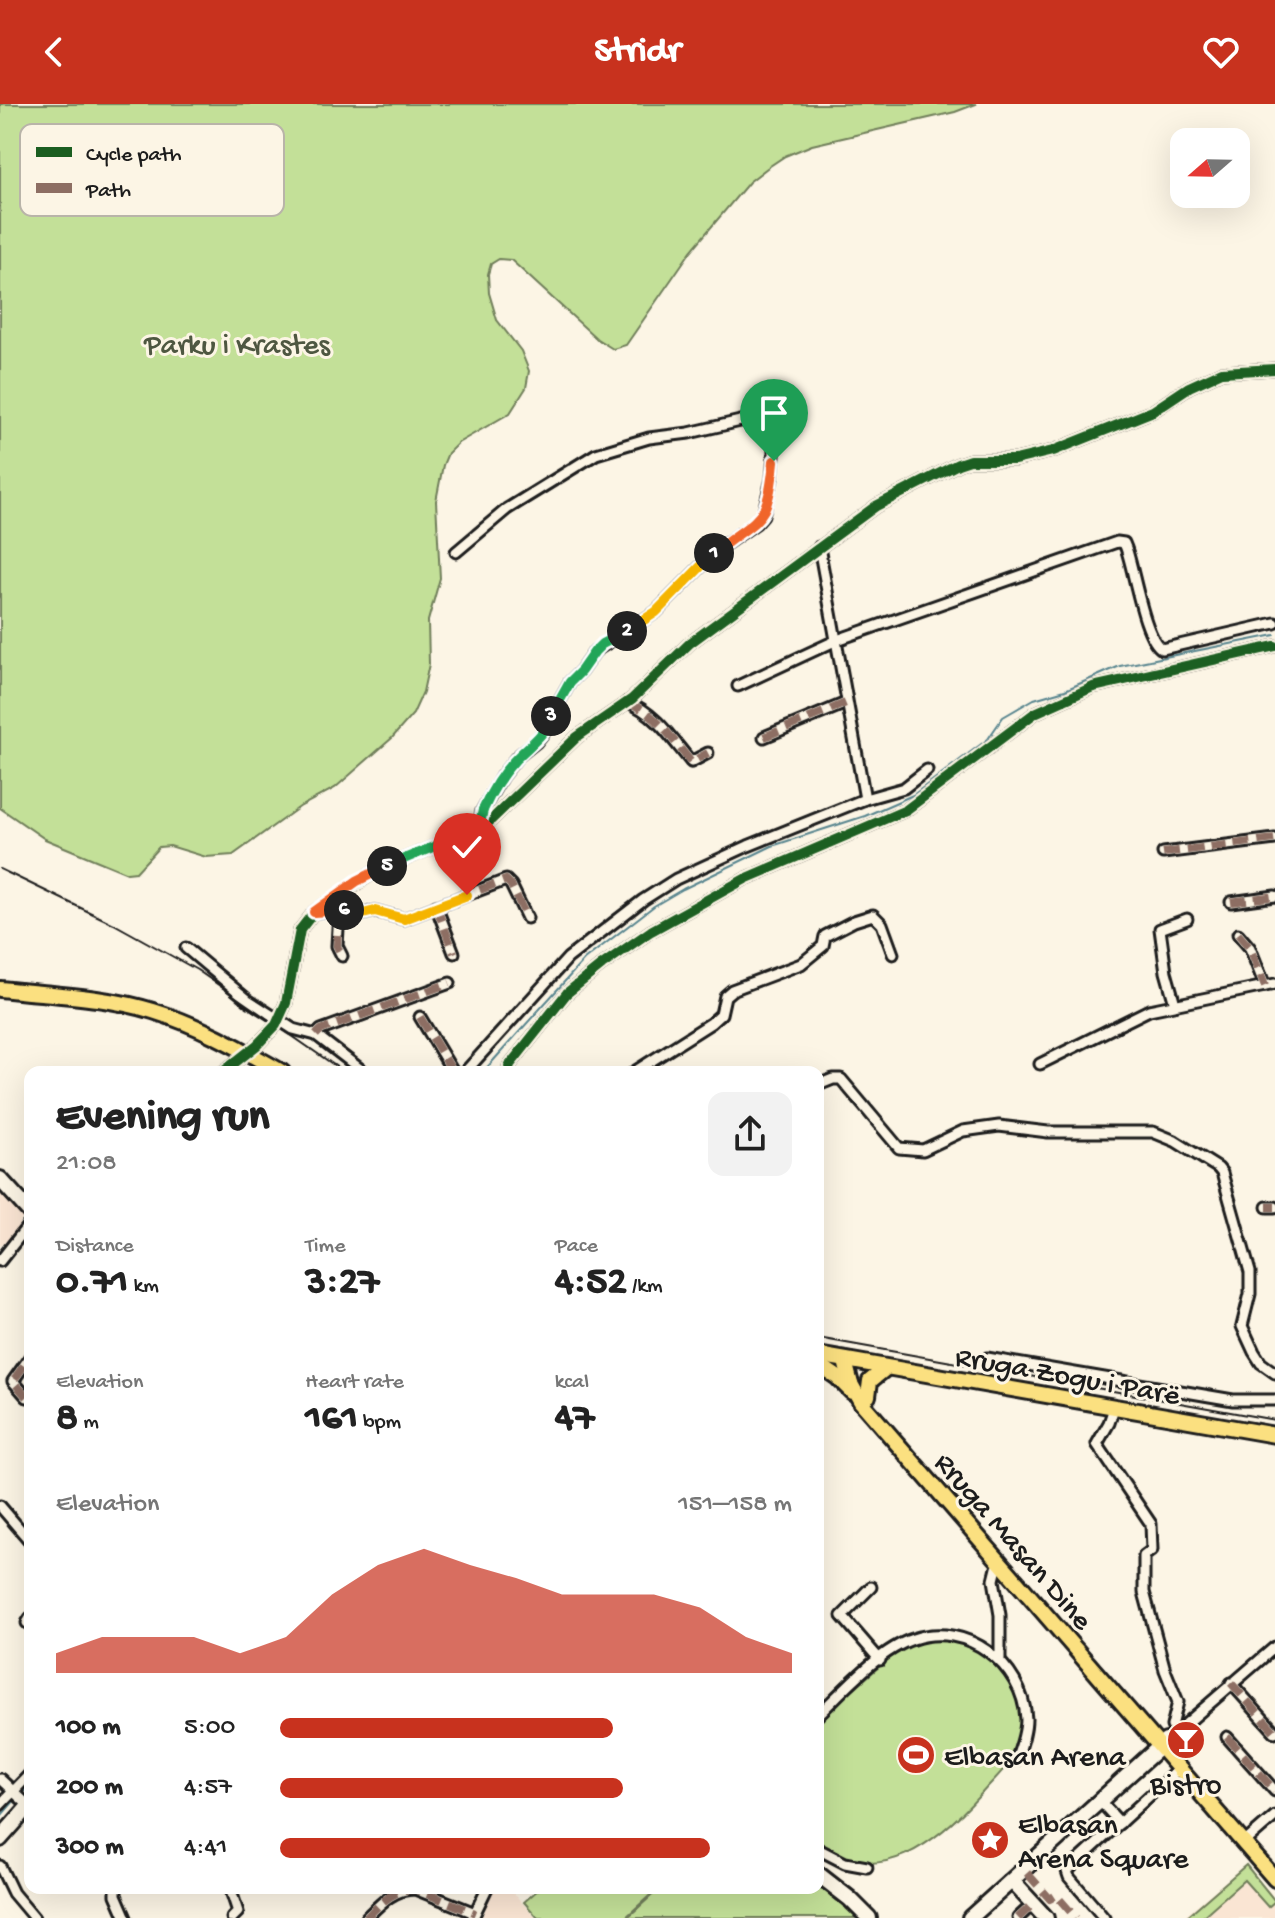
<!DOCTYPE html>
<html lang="en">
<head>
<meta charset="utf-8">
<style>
  :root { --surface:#fff; --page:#f2f2f2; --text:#222; --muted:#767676; --accent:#c8321e }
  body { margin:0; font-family:"Gochi Hand",sans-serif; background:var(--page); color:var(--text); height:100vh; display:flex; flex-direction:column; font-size:30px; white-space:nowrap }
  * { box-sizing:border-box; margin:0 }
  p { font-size:26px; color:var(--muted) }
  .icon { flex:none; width:44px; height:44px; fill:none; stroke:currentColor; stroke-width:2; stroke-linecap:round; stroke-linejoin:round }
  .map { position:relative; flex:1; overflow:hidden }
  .drawer { position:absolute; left:24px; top:962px; width:800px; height:828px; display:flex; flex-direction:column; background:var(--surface); border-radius:16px; box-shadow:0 8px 32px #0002 }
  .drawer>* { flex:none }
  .needle { width:52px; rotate:250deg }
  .buttons { position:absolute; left:1170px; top:24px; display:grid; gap:16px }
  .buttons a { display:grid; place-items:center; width:80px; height:80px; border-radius:16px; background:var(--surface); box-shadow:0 8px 32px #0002; font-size:40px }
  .pin { position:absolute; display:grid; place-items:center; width:68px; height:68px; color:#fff; margin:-82px -34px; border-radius:50% 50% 50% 0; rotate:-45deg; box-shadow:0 0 8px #0007 }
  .pin .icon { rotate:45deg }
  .km { position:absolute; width:40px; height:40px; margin:-20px; border-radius:50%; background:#222; color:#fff; font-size:22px; line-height:40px; text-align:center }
  .round { display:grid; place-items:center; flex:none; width:84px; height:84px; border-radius:16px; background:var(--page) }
  .headline { display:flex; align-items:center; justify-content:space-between; height:136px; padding:0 32px }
  h1 { font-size:44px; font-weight:800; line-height:60px }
  .metrics { display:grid; grid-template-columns:repeat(3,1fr); gap:12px; height:136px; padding:8px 32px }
  .metrics div { display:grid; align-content:center }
  .metrics b { font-size:40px; font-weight:800 }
  .metrics small { font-size:22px; font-weight:400 }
  .metrics p { font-size:22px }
  .chart { height:224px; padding:16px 32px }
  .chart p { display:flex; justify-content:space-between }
  .chart svg { width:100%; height:144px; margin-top:8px; fill:var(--accent); opacity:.7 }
  ul { padding:0 32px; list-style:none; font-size:26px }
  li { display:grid; grid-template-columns:128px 96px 1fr; align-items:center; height:60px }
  li i { height:20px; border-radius:10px; background:var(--accent) }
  header { display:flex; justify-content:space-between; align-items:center; height:104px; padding:0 32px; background:var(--accent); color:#fff; font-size:36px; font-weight:800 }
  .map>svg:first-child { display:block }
  .built { fill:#fae5d3 }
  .green { fill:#c3e098; stroke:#707e5a; stroke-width:2 }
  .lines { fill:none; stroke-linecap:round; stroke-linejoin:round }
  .stream { stroke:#56848e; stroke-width:2 }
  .street-casing { stroke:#1c1c1c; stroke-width:15 }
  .secondary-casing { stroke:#1c1c1c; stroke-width:20 }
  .primary-casing { stroke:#1c1c1c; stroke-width:20 }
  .street { stroke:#fcf5e5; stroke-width:9 }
  .secondary { stroke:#fcf5e5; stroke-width:14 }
  .primary { stroke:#fbe080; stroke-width:14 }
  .rail { stroke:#1c1c1c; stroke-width:2 }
  .quiet { stroke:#8d6e63; stroke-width:8; stroke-dasharray:16 8; stroke-linecap:butt }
  .cycleway-casing { stroke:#fcf5e5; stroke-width:15 }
  .cycleway { stroke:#1b5e20; stroke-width:10 }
  .split-1-casing { stroke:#fff; stroke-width:16 }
  .split-2-casing { stroke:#fff; stroke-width:16 }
  .split-3-casing { stroke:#fff; stroke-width:16 }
  .split-4-casing { stroke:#fff; stroke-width:16 }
  .split-5-casing { stroke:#fff; stroke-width:16 }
  .split-6-casing { stroke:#fff; stroke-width:16 }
  .split-7-casing { stroke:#fff; stroke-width:16 }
  .split-1 { stroke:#f0652b; stroke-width:10 }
  .split-2 { stroke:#f5b400; stroke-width:10 }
  .split-3 { stroke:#22a559; stroke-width:10 }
  .split-4 { stroke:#22a559; stroke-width:10 }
  .split-5 { stroke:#22a559; stroke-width:10 }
  .split-6 { stroke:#f0652b; stroke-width:10 }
  .split-7 { stroke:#f5b400; stroke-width:10 }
  .labels { text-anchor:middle; stroke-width:6; stroke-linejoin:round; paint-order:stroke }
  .park-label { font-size:30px; fill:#4e5741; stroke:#fcf5e5 }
  .street-label { font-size:30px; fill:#1c1c1c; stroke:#fcf5e5 }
  .poi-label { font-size:30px; fill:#1c1c1c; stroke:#fcf5e5; text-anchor:start }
  .key { fill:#fcf5e5; stroke:#b9b4a9; stroke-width:2 }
  .key-label { font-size:22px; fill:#1c1c1c }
</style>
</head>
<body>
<header><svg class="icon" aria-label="back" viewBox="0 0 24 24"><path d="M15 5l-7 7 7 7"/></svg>Stridr<svg class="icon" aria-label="heart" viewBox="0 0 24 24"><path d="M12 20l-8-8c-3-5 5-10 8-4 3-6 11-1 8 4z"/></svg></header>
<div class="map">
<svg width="1275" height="1814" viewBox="0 0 1275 1814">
  <rect width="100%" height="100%" fill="#fcf5e5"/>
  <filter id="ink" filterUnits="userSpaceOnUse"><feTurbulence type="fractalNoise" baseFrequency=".0125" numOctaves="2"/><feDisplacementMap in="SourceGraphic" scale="16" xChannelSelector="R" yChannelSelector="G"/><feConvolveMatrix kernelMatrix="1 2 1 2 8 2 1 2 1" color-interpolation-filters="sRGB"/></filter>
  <g filter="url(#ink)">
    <g class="built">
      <path d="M0,1081L25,1108L14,1131L0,1142Z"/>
      <path d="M1246,1760L1275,1795V1814H1182Z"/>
      <path d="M495,1784H509L536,1814H481Z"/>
    </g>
    <g class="green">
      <path d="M0,0H976L955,8L812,41L785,52L767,64L749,78L691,147L626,241L613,245L597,235L511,156L499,155L491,160L488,170L489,189L497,216L521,247L529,267L526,284L510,309L458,339L448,349L443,361L436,397L440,474L428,517L429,560L423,588L413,610L392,634L335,684L301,702L233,751L206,753L170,742L159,743L136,768L127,769L45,735L0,704Z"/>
      <path d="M929,1535C942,1535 954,1536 966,1540C1007,1554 1031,1606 1015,1646C1009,1663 993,1676 981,1690C940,1735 879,1788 818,1740V1616L896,1548L907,1541Z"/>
      <path d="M1246,1761L1275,1797L1268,1803L1244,1776L1201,1814H1185Z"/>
      <path d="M818,1780L857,1814H627L660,1784H818Z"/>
      <path d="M540,1784H658L625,1814H538L524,1798Z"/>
    </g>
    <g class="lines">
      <g class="stream">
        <path d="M483,968L584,856L654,802L683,785L772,742L865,712L913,691L988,635L1003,613L1034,595L1065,586L1120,562L1275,531"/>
        <path d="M23,1689L30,1682"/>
        <path d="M0,1713L15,1696"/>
      </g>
      <defs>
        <g id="street">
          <path d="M819,443L865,695"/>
          <path d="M456,448L507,405L596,350L649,334L689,329L762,312L768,319L774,332V351L772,375L763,411L756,419L717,446L656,508L595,547L581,567L570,578L551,612L547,624L536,638L517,653L502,672L482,707L479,724"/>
          <path d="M738,582L837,536L1117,438L1124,439L1126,444C1134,465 1144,535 1162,545L1275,519"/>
          <path d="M627,598C655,608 672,635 691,658L708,649"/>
          <path d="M764,633L846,599"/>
          <path d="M1163,749L1275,735"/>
          <path d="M1231,798L1275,792"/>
          <path d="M436,802L454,849"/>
          <path d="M339,807L337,842L342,852"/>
          <path d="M315,808L346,805L359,811L375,807L404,815L506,776L511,781L527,814"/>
          <path d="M1238,830L1250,844L1265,882"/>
          <path d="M186,844L248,896L293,925L316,931L364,968"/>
          <path d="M1175,900L1166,868L1160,825L1187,815"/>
          <path d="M420,913L453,968"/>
          <path d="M316,931L321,926L450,879"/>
          <path d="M1040,960L1149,906L1275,880"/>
          <path d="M223,968L257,941L276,921L286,899L300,826L314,808L376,767L479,724L489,718L577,633L632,595L690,539L876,402L958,360L970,356H1015L1053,347L1153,307L1189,283L1222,268L1275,265"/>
          <path d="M465,968L568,854L643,796L676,775L748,742L865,695L904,684L927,666"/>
          <path d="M510,968L509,962L567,889L602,861L651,827L745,775L906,706L1035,609L1093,583L1275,542"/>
          <path d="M634,968L711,919L721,910L725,892L732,886L801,860L823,842L825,832L854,817L873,811L882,820L893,850"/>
          <path d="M818,981L833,975H841L899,1044L923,1046L963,1027L999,1022L1048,1028H1153L1175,1037L1218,1064L1222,1069L1250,1168V1190L1242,1222L1254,1248L1261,1259L1275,1269"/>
          <path d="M1267,1103H1275"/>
          <path d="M0,1157L30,1119"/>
          <path d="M987,1254L1233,1296H1275"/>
          <path d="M27,1293L13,1277L30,1253"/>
          <path d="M1114,1304L1109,1319L1097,1340L1151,1420L1152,1446L1144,1452V1488L1165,1566L1178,1598L1172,1622L1175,1629"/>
          <path d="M0,1402L30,1437"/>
          <path d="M871,1483L842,1512L880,1556"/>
          <path d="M27,1519L30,1514"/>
          <path d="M1000,1555V1511L994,1476L997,1464L1001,1460"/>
          <path d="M1231,1579L1275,1628"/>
          <path d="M818,1611C843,1587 879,1546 913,1535C966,1517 1023,1560 1026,1615C1026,1629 1021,1643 1016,1656"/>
          <path d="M1172,1632L1275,1543"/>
          <path d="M1227,1633L1275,1687"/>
          <path d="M0,1675L29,1702"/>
          <path d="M1100,1697L1120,1719"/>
          <path d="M0,1701L30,1670"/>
          <path d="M1244,1739L1275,1712"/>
          <path d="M818,1745L845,1759L867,1763"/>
          <path d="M0,1762L13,1789L34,1814"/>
          <path d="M116,1784V1791L126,1814"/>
          <path d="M230,1784L238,1808L232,1814"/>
          <path d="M473,1813L487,1784"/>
          <path d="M366,1814C381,1799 393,1785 415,1785L475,1809"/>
          <path d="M1018,1814L1033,1800"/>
          <path d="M1104,1814L1069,1773L1067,1767L1180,1664"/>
        </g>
        <g id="secondary">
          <path d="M0,1075L30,1108"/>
          <path d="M0,1735L30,1701"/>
          <path d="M818,1770L850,1795L869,1814"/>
          <path d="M1012,1777L1046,1814"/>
          <path d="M970,1814L1166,1637"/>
        </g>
        <g id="primary">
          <path d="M0,885C51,891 104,892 153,907C199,921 241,945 282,968"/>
          <path d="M818,1251L1275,1331"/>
          <path d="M845,1257L851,1280L861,1298L1275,1775"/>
          <path d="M818,1260L837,1273L852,1288"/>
          <path d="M868,1292L870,1277L886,1264"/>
        </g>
      </defs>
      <use href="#street" class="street-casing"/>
      <use href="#secondary" class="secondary-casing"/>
      <use href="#primary" class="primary-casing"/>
      <use href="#street" class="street"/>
      <use href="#secondary" class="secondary"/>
      <use href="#primary" class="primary"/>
      <g class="rail">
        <path d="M0,765L114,820L197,866L344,968"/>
        <path d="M818,1234L1275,1316"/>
      </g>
      <g class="quiet">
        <path d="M627,598C655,608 672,635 691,658L708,649"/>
        <path d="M764,633L846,599"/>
        <path d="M1163,749L1275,735"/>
        <path d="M1231,798L1275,792"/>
        <path d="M436,802L454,849"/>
        <path d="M320,807L346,805L359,811L375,807L404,815L506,776L511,781L527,814"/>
        <path d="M339,807L337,842L342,852"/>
        <path d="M1238,830L1250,844L1265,882"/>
        <path d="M420,913L453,968"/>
        <path d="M316,931L321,926L450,879"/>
        <path d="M1267,1103H1275"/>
        <path d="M27,1293L13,1277L30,1253"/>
        <path d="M1231,1579L1275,1628"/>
        <path d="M1227,1633L1275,1687"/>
        <path d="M1027,1769L1050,1795L1056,1791L1076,1814"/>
        <path d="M366,1814C381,1799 393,1785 415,1785L475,1809"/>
        <path d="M1018,1814L1033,1800"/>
      </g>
      <defs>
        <g id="cycleway">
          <path d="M223,968L257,941L276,921L286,899L300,826L314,808L376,767L479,724L489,718L577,633L632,595L690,539L876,402L958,360L970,356H1015L1053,347L1153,307L1189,283L1222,268L1275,265"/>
          <path d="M510,968L509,962L567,889L602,861L651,827L745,775L906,706L1035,609L1093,583L1275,542"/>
        </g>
      </defs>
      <use href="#cycleway" class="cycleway-casing"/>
      <use href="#cycleway" class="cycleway"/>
    </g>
  </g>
  <g class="lines" filter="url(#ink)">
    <defs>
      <path id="split-1" d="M714,449C759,411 768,423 774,357"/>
      <path id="split-2" d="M627,527L656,508L714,449"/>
      <path id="split-3" d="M551,612L570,578L581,567L595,547L602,540L627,527"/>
      <path id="split-4" d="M483,706C491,688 501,671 514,657C528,641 544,634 551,612"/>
      <path id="split-5" d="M387,762L479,724L483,706"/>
      <path id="split-6" d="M344,806L314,808L357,777L387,762"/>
      <path id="split-7" d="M344,806L359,811L375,807L404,815L467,791"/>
    </defs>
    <use href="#split-1" class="split-1-casing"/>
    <use href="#split-2" class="split-2-casing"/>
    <use href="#split-3" class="split-3-casing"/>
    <use href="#split-4" class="split-4-casing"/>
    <use href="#split-5" class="split-5-casing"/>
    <use href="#split-6" class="split-6-casing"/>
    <use href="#split-7" class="split-7-casing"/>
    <use href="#split-1" class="split-1"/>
    <use href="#split-2" class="split-2"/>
    <use href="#split-3" class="split-3"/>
    <use href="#split-4" class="split-4"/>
    <use href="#split-5" class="split-5"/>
    <use href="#split-6" class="split-6"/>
    <use href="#split-7" class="split-7"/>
  </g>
  <defs>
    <symbol id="bar-disc" viewBox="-11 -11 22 22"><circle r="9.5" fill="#c8321e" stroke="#fcf5e5"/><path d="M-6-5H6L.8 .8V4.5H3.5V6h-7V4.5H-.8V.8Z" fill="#fff"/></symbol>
    <symbol id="stadium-disc" viewBox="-11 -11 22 22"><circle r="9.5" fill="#c8321e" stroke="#fcf5e5"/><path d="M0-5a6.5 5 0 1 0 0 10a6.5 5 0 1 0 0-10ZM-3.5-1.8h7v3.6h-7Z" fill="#fff"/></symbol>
    <symbol id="sight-disc" viewBox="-11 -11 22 22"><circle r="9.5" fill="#c8321e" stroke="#fcf5e5"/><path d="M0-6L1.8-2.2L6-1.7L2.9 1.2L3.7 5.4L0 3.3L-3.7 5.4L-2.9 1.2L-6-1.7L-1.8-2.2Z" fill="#fff"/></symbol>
  </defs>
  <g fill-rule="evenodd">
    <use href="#bar-disc" x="1164" y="1614" width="44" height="44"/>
    <use href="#stadium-disc" x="894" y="1629" width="44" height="44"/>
    <use href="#sight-disc" x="968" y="1714" width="44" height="44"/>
  </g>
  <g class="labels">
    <g class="park-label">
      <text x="237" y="249">Parku i Krastes</text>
    </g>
    <g class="street-label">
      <text transform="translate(1068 1270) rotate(10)" y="10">Rruga Zogu i Parë</text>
      <text transform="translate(1015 1436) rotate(49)" y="10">Rruga Masan Dine</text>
    </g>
    <g class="poi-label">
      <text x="944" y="1661">Elbasan Arena</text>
      <text x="1186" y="1689" text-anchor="middle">Bistro</text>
      <text x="1018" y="1729">Elbasan<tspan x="1018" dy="34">Arena Square</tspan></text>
    </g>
  </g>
  <rect x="20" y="20" width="264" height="92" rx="12" class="key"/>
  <rect x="36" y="43" width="36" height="10" fill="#1b5e20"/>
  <rect x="36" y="79" width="36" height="10" fill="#8d6e63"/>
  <g class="key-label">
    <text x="86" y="56">Cycle path</text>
    <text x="86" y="92">Path</text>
  </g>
</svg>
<div class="buttons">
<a><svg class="needle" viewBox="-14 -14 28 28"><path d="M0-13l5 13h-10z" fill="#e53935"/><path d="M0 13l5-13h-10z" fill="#767676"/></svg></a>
</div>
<div class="pin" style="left:774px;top:357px;background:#1e9e55"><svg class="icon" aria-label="arrive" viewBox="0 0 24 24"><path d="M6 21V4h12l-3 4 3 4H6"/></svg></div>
<div class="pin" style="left:467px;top:791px;background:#d93025"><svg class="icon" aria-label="check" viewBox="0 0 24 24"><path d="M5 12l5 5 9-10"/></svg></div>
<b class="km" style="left:714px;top:449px">1</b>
<b class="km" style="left:627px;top:527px">2</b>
<b class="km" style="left:551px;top:612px">3</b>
<b class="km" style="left:387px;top:762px">5</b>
<b class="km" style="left:344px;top:806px">6</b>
<section class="drawer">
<div class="headline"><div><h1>Evening run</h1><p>21:08</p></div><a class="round"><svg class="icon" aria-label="share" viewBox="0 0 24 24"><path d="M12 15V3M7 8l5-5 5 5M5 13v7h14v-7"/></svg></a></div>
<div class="metrics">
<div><p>Distance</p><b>0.71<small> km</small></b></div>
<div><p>Time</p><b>3:27</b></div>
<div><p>Pace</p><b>4:52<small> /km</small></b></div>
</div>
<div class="metrics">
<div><p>Elevation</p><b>8<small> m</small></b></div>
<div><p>Heart rate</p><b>161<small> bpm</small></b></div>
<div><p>kcal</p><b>47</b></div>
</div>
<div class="chart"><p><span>Elevation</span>151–158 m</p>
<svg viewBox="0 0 160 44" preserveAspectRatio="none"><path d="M0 44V38L10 33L20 33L30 33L40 38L50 33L60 20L70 11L80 6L90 11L100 15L110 20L120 20L130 20L140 24L150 33L160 38V44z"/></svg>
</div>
<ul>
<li><b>100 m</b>5:00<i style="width:65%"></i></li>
<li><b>200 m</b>4:57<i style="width:67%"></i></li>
<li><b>300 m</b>4:41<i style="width:84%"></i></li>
</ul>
</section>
</div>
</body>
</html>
